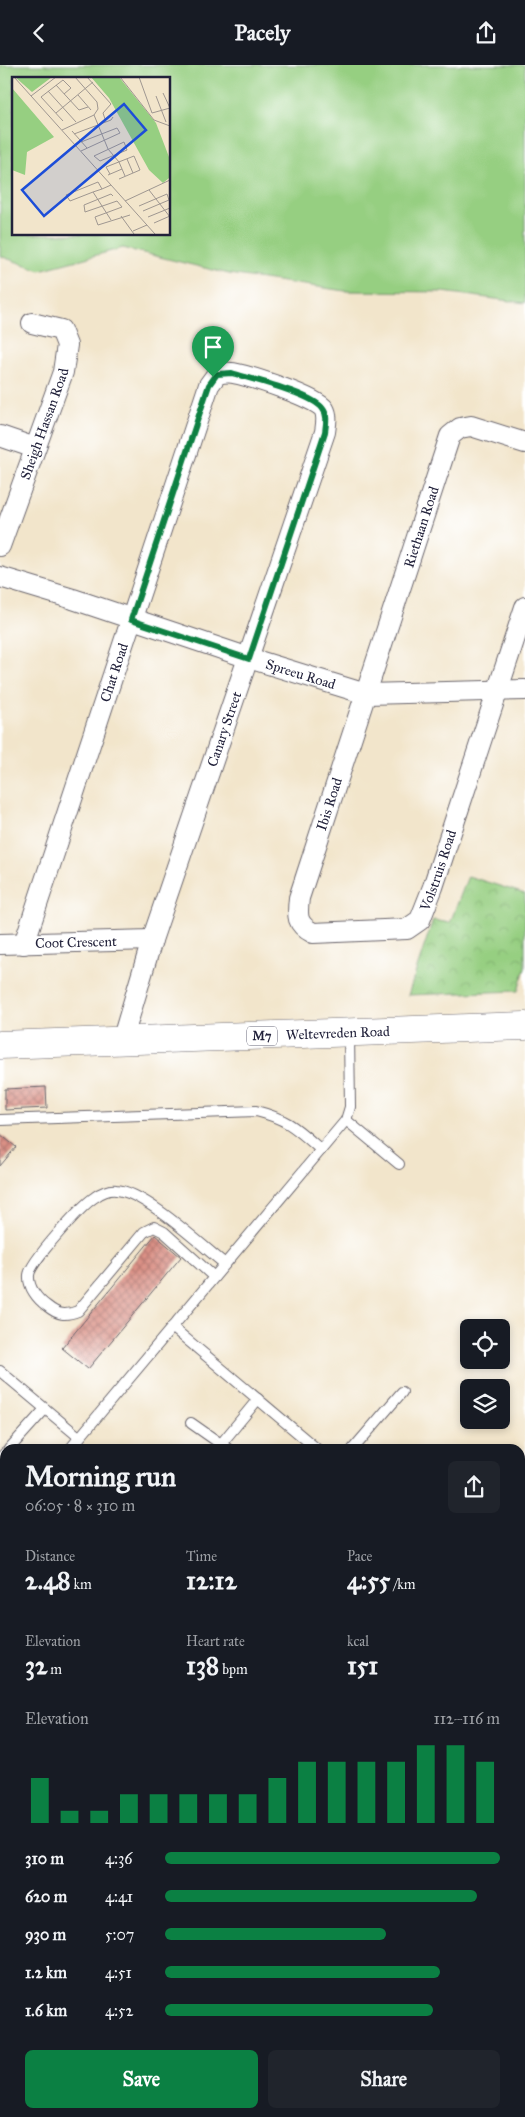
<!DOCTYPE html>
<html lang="en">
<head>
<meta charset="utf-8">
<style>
  :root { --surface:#171b24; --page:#20242c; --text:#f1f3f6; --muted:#9ea1a6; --accent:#0b8043 }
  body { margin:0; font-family:"IM FELL Great Primer",serif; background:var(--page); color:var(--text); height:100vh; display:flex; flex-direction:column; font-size:19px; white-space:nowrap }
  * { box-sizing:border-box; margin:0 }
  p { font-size:16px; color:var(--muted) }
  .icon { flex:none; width:28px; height:28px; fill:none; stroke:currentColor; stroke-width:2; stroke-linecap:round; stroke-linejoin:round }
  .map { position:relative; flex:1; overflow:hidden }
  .sheet { position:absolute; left:0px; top:1379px; width:525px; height:674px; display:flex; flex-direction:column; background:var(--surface); border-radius:15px 15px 0 0; box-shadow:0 2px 8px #0003 }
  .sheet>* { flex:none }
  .controls { position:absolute; left:460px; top:1254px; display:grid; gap:10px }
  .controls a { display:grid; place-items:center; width:50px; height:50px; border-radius:8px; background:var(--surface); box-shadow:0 2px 8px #0003; font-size:25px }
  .pin { position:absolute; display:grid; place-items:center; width:42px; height:42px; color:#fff; margin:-51px -21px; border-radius:50% 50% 50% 0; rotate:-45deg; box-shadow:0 0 5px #0007 }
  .pin .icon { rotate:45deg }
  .round { display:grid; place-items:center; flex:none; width:52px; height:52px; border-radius:8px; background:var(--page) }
  .summary { display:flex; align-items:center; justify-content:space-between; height:85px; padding:0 25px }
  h1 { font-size:28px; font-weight:700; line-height:38px }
  .metrics { display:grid; grid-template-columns:repeat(3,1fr); gap:8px; height:85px; padding:5px 25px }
  .metrics div { display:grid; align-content:center }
  .metrics b { font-size:25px; font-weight:700 }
  .metrics small { font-size:14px; font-weight:400 }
  .metrics p { font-size:14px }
  .chart { height:140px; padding:10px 25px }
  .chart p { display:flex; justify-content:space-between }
  .chart svg { width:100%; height:90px; margin-top:5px; stroke:var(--accent); stroke-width:6 }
  .action { display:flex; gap:10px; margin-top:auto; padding:10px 25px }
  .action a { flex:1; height:58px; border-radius:8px; background:var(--accent); color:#fff; font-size:20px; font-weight:700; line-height:58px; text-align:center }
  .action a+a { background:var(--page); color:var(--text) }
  ul { padding:0 25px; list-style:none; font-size:16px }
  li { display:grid; grid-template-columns:80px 60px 1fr; align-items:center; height:38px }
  li i { height:12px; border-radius:6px; background:var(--accent) }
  header { display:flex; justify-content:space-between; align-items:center; height:65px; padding:0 25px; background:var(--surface); font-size:22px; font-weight:700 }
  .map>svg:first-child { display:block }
  .green { fill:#96cf81; stroke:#5c785e; fill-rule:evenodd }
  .park { fill:url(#park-crowns); stroke:#5c785e }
  .building { fill:url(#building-cross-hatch) }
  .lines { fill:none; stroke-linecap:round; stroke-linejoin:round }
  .service-casing { stroke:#6b666d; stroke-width:12 }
  .minor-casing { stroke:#6b666d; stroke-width:22 }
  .primary-casing { stroke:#6b666d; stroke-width:29 }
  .service { stroke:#fff; stroke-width:10 }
  .minor { stroke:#fff; stroke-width:20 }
  .primary { stroke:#fff; stroke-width:28 }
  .route-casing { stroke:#fff; stroke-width:10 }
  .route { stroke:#0b8043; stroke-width:6 }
  .labels { text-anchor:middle; stroke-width:4; stroke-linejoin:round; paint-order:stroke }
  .shield { fill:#fff; stroke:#646476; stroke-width:1 }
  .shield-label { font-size:12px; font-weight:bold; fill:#22223b }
  .street-label { font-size:14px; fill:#22223b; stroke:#fff }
  .inset-road { fill:none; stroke:#9f9791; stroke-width:1 }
  .view { fill:#1d4ed8; fill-opacity:0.15; stroke:#1d4ed8; stroke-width:2.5 }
  .inset-edge { fill:none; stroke:#22223b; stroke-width:2.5 }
</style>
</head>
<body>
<header><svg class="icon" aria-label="back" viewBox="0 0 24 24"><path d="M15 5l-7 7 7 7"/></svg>Pacely<svg class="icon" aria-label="share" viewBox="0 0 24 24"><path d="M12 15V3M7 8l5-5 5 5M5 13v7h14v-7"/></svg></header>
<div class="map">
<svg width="525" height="2052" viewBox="0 0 525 2052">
  <defs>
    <pattern id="park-crowns" width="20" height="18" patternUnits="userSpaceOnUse" patternTransform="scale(1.25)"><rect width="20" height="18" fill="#96cf81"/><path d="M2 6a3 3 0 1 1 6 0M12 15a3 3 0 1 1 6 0" fill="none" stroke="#81b170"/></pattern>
    <pattern id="building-cross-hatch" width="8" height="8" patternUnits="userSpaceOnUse" patternTransform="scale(1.25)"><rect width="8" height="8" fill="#da9085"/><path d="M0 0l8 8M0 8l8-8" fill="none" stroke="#b0756e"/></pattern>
  </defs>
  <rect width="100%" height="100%" fill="#fff"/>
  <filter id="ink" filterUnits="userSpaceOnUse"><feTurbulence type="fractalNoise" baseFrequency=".02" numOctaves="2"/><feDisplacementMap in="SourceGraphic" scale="10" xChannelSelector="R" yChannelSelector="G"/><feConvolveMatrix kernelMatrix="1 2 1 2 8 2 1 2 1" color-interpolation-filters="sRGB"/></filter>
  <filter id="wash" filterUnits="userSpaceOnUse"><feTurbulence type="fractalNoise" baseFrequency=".0096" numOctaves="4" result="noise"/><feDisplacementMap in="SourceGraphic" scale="20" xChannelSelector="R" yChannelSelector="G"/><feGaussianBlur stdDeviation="1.12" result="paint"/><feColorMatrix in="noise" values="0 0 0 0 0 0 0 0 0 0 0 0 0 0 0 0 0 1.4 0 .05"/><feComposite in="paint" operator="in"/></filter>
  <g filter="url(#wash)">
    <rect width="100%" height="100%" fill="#f2e5cb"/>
    <path class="green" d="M0,0H525V238L443,227L345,226L229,209L123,183L40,205L0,191ZM14,14H169V169H14Z"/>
    <path class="park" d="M468,811L525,829V903L518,926L408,930L433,855L450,858Z"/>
    <g id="blocks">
      <g class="building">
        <path d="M46,1022L47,1043L5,1045V1024Z"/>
        <path d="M0,1069L16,1082L0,1101Z"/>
        <path d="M155,1170L181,1192L88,1304L62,1283Z"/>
      </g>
    </g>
  </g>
  <g filter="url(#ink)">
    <use href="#blocks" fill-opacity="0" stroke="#6b666d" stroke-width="1"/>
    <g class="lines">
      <defs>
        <g id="service">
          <path d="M0,1055L256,1046C288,1054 297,1064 321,1085"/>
          <path d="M346,1055L399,1099"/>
          <path d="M214,1212L164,1167L154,1162L144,1167L78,1246C65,1251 58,1250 47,1241C37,1234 28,1222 29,1210C30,1197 82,1140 95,1132C100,1128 109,1124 116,1125C144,1126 201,1180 225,1199"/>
          <path d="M172,1262L317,1384"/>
          <path d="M0,1306L79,1372"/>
          <path d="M191,1358L228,1384"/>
          <path d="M221,1379L258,1334"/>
          <path d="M9,1384L45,1344"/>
          <path d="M70,1384L346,1055L350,1042L349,969"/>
          <path d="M353,1384L402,1327"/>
          <path d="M0,1394L5,1388"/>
          <path d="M0,1466L5,1460"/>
        </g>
        <g id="minor">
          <path d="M0,371L35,383"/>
          <path id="s1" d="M525,378L471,361L460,363L450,371L299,833C297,851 296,859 313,868L407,864L420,855L433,822L525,542"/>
          <path id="s2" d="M0,481L63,307L67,280L61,265L32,258"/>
          <path id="s3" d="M0,512L73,534L249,593L366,629L525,625"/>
          <path id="s4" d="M0,879L152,875"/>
          <path id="s5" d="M24,879L209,320L217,309C222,308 228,307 233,308C249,311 316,332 324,344C328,351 326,359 325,367L152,875L122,976"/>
          <path d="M520,1475L525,1460"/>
          <path d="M520,1589L525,1591"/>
        </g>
        <g id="primary">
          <path id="s6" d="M0,980L525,961"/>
        </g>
      </defs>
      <use href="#service" class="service-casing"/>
      <use href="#minor" class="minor-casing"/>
      <use href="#primary" class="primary-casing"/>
      <use href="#service" class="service"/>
      <use href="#minor" class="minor"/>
      <use href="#primary" class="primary"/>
    </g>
  </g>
  <g class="lines" filter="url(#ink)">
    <defs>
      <path id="route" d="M232,308C251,314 313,329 323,344C328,350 326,359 325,367L249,594L131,555L209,320L217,309Z"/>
    </defs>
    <use href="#route" class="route-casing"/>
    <use href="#route" class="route"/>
  </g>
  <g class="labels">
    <rect class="shield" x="247" y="961.5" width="30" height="19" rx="4"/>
    <g class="shield-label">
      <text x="262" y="975">M7</text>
    </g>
    <g class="street-label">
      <text dy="5" stroke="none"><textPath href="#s2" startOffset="130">Sheigh Hassan Road</textPath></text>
      <text transform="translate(421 462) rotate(-72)" y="5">Riethaan Road</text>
      <text dy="5" stroke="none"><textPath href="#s5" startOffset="286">Chat Road</textPath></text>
      <text dy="5" stroke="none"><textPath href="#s3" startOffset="316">Spreeu Road</textPath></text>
      <text transform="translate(224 664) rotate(-71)" y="5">Canary Street</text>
      <text transform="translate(329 739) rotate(-72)" y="5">Ibis Road</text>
      <text dy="5" stroke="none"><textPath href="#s1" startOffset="771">Volstruis Road</textPath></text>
      <text dy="5" stroke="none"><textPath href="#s4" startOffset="76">Coot Crescent</textPath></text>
      <text dy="5" stroke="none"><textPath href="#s6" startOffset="338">Weltevreden Road</textPath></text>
    </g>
  </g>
  <g transform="translate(12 12)">
    <rect width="158" height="158" fill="#f2e5cb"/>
    <path d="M3,0H40L20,15ZM79,0H107L144,46L157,80V101L151,106L137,93L97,21ZM0,11L42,60L15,75L13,98L0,93Z" fill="#96cf81"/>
    <path class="inset-road" d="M2,0L143,157M75,0L99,27L91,36L94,45M108,0L142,43L158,49M127,0L140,36L158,31M44,8L67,33L76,30M36,14L64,45M151,16L158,31M66,18L79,33M19,19L44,0M144,19L154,45M44,36L81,5M82,38L96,72L107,85L113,99M51,44L29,20L51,3L59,11L52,17M50,53L82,38L86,32L85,25L63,0M60,54L75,71M62,57L99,43L101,40M112,65L115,73L88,84L82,79ZM69,74L108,56L105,51L69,65M115,82L121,96M98,97L94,90L122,79L128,93L107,102M96,98L110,92M90,112L86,105L54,118L58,124L81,115L90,112L99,108M137,113L158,140M81,115L99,143M101,119L99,117L72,128L73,135L105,124L110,130L83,140L86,148L118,138M113,124L158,103M127,129L155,117L157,123L131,134M109,139L122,157M136,140L158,131M142,146L158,139M121,154L135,148"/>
    <path class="view" d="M112,27L134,53L32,139L10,113Z"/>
    <rect width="158" height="158" class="inset-edge"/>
  </g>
</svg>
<div class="controls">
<a><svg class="icon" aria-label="locate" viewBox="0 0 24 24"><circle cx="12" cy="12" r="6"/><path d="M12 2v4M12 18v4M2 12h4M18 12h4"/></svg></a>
<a><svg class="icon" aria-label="layers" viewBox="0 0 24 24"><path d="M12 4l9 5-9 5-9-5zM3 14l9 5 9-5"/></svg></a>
</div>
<div class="pin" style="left:213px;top:312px;background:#1e9e55"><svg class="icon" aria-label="arrive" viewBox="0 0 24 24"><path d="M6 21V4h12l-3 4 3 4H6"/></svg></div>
<section class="sheet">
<div class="summary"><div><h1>Morning run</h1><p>06:05 · 8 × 310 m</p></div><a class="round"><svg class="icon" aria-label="share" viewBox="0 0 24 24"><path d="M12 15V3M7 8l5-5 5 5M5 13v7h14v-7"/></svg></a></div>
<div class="metrics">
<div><p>Distance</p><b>2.48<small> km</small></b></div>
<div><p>Time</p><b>12:12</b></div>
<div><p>Pace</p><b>4:55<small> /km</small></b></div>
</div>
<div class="metrics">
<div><p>Elevation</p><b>32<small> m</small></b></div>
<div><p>Heart rate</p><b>138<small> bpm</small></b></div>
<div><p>kcal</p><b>151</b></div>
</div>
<div class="chart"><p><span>Elevation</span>112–116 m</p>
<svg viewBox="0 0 160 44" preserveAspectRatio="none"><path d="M5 44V22M15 44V38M25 44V38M35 44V30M45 44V30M55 44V30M65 44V30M75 44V30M85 44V22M95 44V14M105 44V14M115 44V14M125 44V14M135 44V6M145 44V6M155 44V14"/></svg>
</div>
<ul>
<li><b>310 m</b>4:36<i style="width:100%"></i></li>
<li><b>620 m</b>4:41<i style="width:93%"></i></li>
<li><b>930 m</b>5:07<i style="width:66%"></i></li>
<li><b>1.2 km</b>4:51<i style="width:82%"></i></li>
<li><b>1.6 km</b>4:52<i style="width:80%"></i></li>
</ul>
<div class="action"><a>Save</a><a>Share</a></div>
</section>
</div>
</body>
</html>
